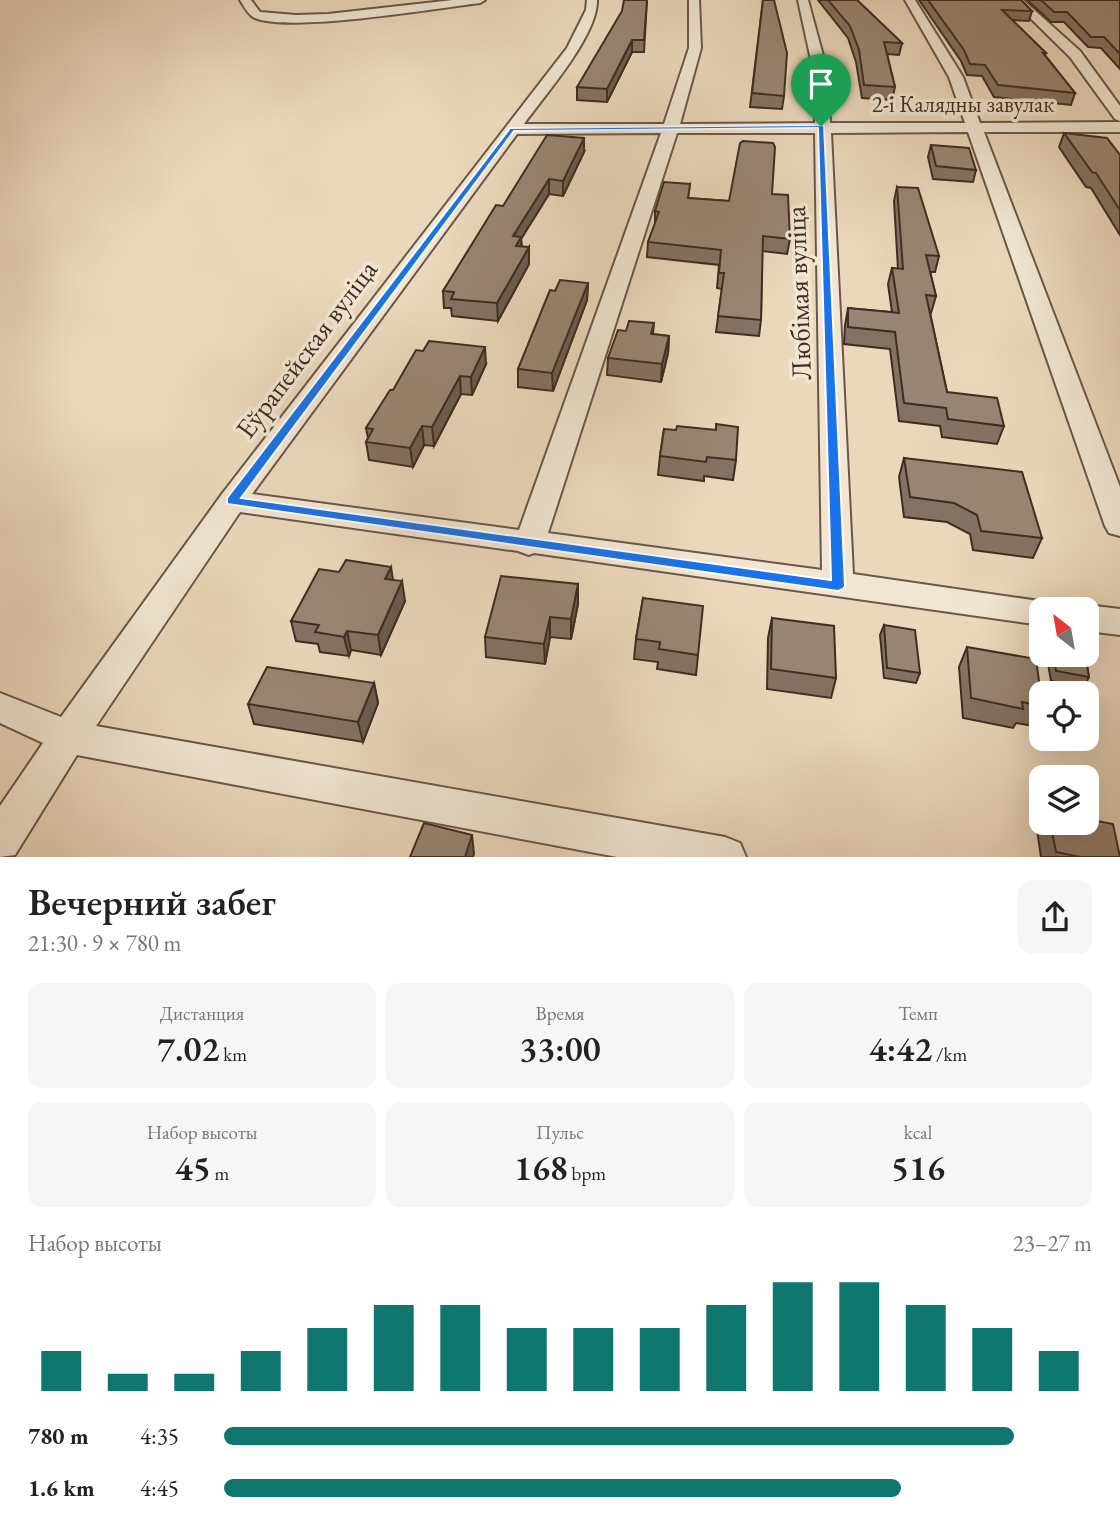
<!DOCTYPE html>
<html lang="ru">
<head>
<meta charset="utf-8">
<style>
  :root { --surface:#fff; --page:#f6f6f6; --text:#222; --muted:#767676; --accent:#0f766e }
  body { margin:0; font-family:"EB Garamond",serif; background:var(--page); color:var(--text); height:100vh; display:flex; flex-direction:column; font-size:26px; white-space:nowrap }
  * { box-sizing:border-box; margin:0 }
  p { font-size:23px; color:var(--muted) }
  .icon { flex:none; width:38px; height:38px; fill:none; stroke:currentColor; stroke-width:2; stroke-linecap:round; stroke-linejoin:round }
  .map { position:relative; height:857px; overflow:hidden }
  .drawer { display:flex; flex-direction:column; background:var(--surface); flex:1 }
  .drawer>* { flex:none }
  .needle { width:46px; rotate:329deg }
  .tools { position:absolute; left:1029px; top:597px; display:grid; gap:14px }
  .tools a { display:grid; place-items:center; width:70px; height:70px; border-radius:14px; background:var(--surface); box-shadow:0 7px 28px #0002; font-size:35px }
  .pin { position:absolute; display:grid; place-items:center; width:60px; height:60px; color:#fff; margin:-72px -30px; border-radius:50% 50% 50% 0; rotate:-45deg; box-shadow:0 0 7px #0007 }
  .pin .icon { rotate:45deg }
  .round { display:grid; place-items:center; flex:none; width:74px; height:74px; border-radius:14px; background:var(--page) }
  .overview { display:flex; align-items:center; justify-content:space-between; height:119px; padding:0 28px }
  h1 { font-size:38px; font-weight:600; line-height:52px }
  .stats { display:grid; grid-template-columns:repeat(3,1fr); gap:10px; height:119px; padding:7px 28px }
  .stats div { display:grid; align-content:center; border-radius:14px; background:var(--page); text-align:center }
  .stats b { font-size:35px; font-weight:600 }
  .stats small { font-size:19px; font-weight:400 }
  .stats p { font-size:19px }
  .chart { height:196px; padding:14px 28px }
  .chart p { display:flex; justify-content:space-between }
  .chart svg { width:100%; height:126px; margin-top:7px; stroke:var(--accent); stroke-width:6 }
  ul { padding:0 28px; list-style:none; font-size:23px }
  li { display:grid; grid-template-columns:112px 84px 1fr; align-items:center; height:52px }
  li i { height:18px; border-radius:9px; background:var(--accent) }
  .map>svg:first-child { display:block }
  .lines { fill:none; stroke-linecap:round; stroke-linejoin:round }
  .minor-casing { stroke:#6b5749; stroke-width:4 }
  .minor { fill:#f2e6d3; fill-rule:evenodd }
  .wall { fill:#847263; stroke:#402c23; stroke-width:2 }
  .shaded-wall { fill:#6b5d50; stroke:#402c23; stroke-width:2 }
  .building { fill:#998573; stroke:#402c23; stroke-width:2 }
  .route { fill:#1a73e8; stroke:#fff; stroke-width:2; fill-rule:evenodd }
  .labels { text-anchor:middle; stroke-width:7; stroke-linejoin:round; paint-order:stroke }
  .far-street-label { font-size:23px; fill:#402c23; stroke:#f2e6d3 }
  .street-label { font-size:28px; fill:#402c23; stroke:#f2e6d3 }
</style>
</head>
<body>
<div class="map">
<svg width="1120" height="857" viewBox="0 0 1120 857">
  <rect width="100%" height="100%" fill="#ebd8bc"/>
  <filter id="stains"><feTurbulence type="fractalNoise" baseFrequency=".00286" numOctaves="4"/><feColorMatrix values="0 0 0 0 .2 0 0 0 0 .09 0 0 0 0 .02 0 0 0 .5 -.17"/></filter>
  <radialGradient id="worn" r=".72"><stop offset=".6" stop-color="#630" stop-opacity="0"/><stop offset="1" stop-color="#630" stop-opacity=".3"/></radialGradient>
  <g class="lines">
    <defs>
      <g id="minor">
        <path d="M240,0H251L260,12L296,15L328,14L453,0H485L480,3C438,8 284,34 253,17C248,14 243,5 240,0Z"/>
        <path d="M587,0H597C598,35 545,95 524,124H664L689,48V0H699L701,48L680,124L815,123L814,74L798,0H808L828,74L830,123H965L949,77L905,0H915L963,77L980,123L1120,122V132H984L1120,487V536L1109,533L1105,526L968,132L831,133L853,574L1053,603L1056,609H1041V625L534,553L529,555L518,551L240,512L96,726L725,837L740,843L746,857H617L77,755L15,855L0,857V806L43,743L0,723V693L61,717L222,494L567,48L586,10ZM661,133L519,530L252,494L517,134ZM677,133H815L822,570L548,533Z"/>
        <path d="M1012,0H1023L1080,51L1120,106V121L1115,119L1070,57Z"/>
        <path d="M1087,605L1120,609V635L1087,631V609H1075Z"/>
      </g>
    </defs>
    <use href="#minor" class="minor-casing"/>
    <use href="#minor" class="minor"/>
  </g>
  <g class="wall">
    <path d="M647,0L644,52H632L607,102L577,100V87Z"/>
    <path d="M763,0L784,96L782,109L750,107Z"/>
    <path d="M818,0H857L902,43L899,55L887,54L895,87L892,100L862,98L856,62L848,38Z"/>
    <path d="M919,0H1021L1032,11L1029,21L1012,20L1046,53L1045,55L1075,93L1071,105L994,97L982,76L967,75L961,61Z"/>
    <path d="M1027,0H1120V69L1101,48L1088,47L1064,22H1051Z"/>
    <path d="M1064,133L1120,155V235L1091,188L1086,187L1059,147Z"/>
    <path d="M931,145L976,170L973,182L933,179L928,157Z"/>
    <path d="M584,152L563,196L549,194L521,239L522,247L529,264L498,321L452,316L451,308H444L443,291L503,206Z"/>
    <path d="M690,184L688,198L729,201L772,194L790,239L787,254L762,251L761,320L759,336L716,332L722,289L717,288L719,265L647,257L648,242L655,224V211Z"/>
    <path d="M897,187L939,256L935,272H930L936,296L931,313H930L947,392L1004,426L997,444L942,437L940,426L899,421L890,349L844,344L845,325L848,308L892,312L888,284L892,268L898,269L894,201Z"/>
    <path d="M588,283L587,300L553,391L518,387V369L555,291Z"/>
    <path d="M654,323L653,334L669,336L668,353L661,382L607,375L608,358L626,331Z"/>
    <path d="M486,364L472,395L461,394L434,446L424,445L413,467L369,460L366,442L368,438L366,428L393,390Z"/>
    <path d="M664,429L736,460L733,480L704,476V481L658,475L660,456Z"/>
    <path d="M904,458L1042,538L1033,558L973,550L970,534L947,522L904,517L899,477Z"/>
    <path d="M393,580L405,601L381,655L351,650L349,656L320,652L318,644L296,641L291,621Z"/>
    <path d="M578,584V604L571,639L550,637L545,664L486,657L485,637Z"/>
    <path d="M643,598L698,655L696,675L657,669L658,662L634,659L636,639Z"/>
    <path d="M772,618L836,678L831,698L767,689L768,638Z"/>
    <path d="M884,625L920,673L916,683L884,678L880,635Z"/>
    <path d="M967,647L1041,695V710L1033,726L1016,723L1013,728L963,718L959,667Z"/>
    <path d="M1049,654H1085L1089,677L1084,687L1051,681L1047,658Z"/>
    <path d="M374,683L378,703L363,742L254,724L248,704Z"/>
    <path d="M1041,822H1087L1120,857H1041L1037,830Z"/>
  </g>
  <g class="shaded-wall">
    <path d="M632,40V52L607,102V89Z"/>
    <path d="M584,138V152L563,196V181Z"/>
    <path d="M549,179V194L521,239L522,253L517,262L513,236Z"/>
    <path d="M529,247V264L498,321L497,303Z"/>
    <path d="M588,283L587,300L553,391L552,373Z"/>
    <path d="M669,336L668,353L661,382L662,364Z"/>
    <path d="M485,347L486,364L472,395L471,377Z"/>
    <path d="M460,376L461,394L434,446L432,427Z"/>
    <path d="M422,426L424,445L413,467L410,448Z"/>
    <path d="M391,567L394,586L385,579Z"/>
    <path d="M402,581L405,601L381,655L378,635Z"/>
    <path d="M578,584V604L571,639V619Z"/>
    <path d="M550,617V637L545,664L544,644Z"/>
    <path d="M347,631L351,650L349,656L344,637Z"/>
    <path d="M374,683L378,703L363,742L358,722Z"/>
    <path d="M472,835L474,854L473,857H465Z"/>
  </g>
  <g class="building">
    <path d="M624,0H647L644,40H632L607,89L577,87L622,11Z"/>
    <path d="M763,0H774L787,53L784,96L752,93Z"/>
    <path d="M828,0H857L902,43L884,42L895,87L864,85L859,50L850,26Z"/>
    <path d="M928,0H1021L1032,11L1002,10L1046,53H1043L1075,93L998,85L985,65L970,64L964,50Z"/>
    <path d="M1041,0H1120V54L1104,37H1091L1067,12H1054Z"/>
    <path d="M1064,133L1107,138L1120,155V210L1096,173L1092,172Z"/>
    <path d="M547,135L584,138L563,181L549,179L513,236L521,237L516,246L529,247L497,303L451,299L454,292L443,291L496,205L503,206Z"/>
    <path d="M743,141L773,143L775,147L772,194L788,195L790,239L763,236L761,320L718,316L724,273H719L721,250L648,242L659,212L655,211L664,182L690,184L688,198L729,201L740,143Z"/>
    <path d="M931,145L969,148L976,170L936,166Z"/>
    <path d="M897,187L918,188L939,256L926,255L936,296L926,295L947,392L997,398L1004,426L948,419L946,408L904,403L895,332L848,327V308L899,313L892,268L903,269Z"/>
    <path d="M560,280L588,283L552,373L518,369L550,290L555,291Z"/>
    <path d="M629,321L654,323L651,334L669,336L662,364L608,358L618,330L626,331Z"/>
    <path d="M429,341L485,347L471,377L460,376L432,427L422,426L410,448L366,442L373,429L366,428L390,390H393L416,350L423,351Z"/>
    <path d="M716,424L738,427L736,460L707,457L706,462L660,456L664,429L676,430L677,426L716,430Z"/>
    <path d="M904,458L1022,472L1042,538L981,531L977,515L954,503L910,497Z"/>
    <path d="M346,560L391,567L385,579L402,581L378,635L347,631L344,637L315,632L319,625L291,621L319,569L339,572Z"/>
    <path d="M501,576L578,584L571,619L550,617L544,644L485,637Z"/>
    <path d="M643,598L703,606L698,655L659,649L660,642L636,639Z"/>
    <path d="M772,618L834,626L836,678L771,669Z"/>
    <path d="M884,625L915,630L920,673L887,668Z"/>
    <path d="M967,647L1036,659L1041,695V706L1022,702L1023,709L971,698Z"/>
    <path d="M1053,654H1085L1089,677L1056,671Z"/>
    <path d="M267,667L374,683L358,722L248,704Z"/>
    <path d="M1087,819L1113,824L1120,857H1080L1056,852L1050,822H1087Z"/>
    <path d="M424,823L472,835L465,857H410Z"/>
  </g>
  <path class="route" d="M824,125L845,586L843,589L838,591L227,504V498L510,128ZM818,128L831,580L241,498L514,131Z"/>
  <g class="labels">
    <g class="far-street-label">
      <text x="963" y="112">2-і Калядны завулак</text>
    </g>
    <g class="street-label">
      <text transform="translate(798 293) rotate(-92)" y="10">Любімая вуліца</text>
      <text transform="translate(306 349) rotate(-53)" y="10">Еўрапейская вуліца</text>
    </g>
  </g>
  <rect width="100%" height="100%" filter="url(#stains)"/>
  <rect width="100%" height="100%" fill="url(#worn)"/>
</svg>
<div class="tools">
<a><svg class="needle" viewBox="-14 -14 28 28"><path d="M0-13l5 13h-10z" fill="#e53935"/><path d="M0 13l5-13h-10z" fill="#767676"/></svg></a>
<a><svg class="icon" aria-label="locate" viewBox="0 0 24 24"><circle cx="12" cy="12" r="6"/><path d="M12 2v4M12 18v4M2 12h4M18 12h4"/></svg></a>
<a><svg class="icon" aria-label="layers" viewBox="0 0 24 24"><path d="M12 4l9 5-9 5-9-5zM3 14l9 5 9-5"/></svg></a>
</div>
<div class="pin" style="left:821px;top:126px;background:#1e9e55"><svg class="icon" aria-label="arrive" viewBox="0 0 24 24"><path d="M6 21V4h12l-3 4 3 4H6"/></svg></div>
</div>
<section class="drawer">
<div class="overview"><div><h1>Вечерний забег</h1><p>21:30 · 9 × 780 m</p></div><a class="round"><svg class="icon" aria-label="share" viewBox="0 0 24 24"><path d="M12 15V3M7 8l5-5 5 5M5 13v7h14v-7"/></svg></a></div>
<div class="stats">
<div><p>Дистанция</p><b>7.02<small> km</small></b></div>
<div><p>Время</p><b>33:00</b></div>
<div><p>Темп</p><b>4:42<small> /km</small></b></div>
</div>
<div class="stats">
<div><p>Набор высоты</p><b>45<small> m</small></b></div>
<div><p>Пульс</p><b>168<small> bpm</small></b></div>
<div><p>kcal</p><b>516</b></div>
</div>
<div class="chart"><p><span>Набор высоты</span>23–27 m</p>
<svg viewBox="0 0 160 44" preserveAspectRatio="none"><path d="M5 44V30M15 44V38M25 44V38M35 44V30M45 44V22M55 44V14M65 44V14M75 44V22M85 44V22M95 44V22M105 44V14M115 44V6M125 44V6M135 44V14M145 44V22M155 44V30"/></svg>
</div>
<ul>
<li><b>780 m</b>4:35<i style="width:91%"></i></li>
<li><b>1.6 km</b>4:45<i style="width:78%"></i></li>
</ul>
</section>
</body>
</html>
